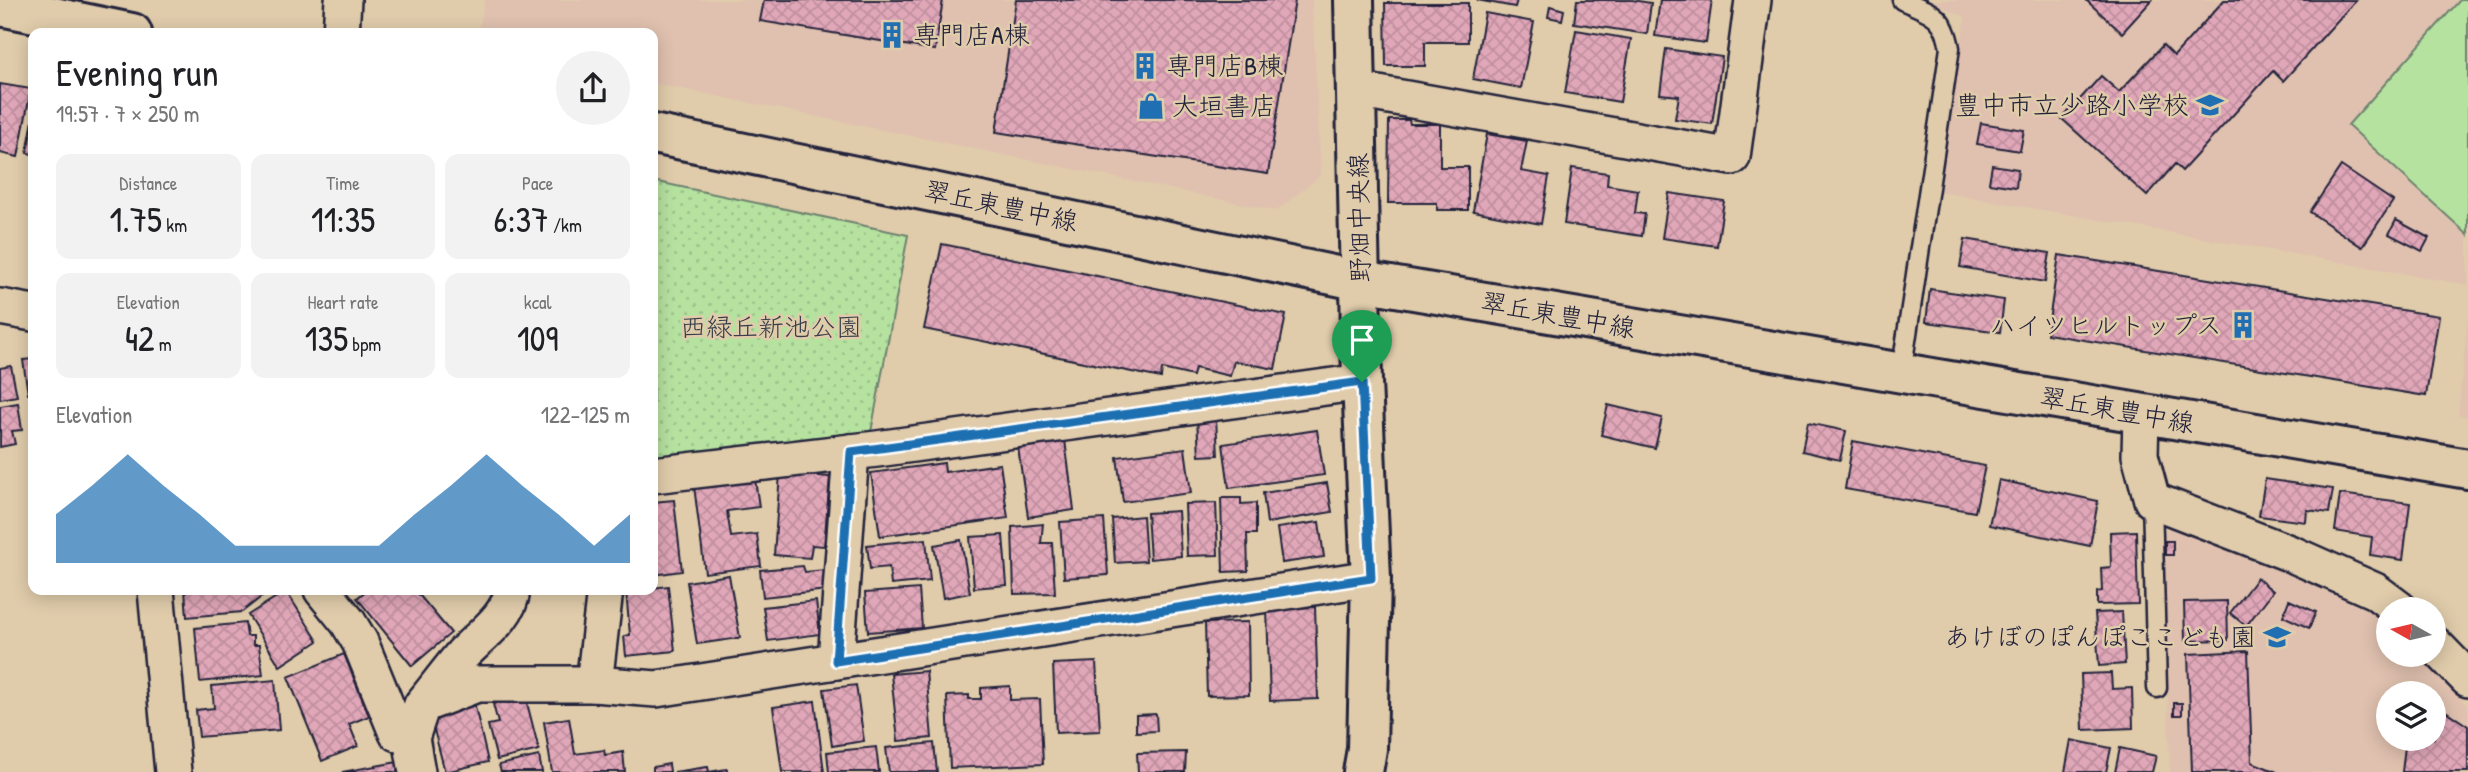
<!DOCTYPE html>
<html lang="en">
<head>
<meta charset="utf-8">
<style>
  :root { --surface:#fff; --page:#f2f2f2; --text:#202124; --muted:#757577; --accent:#1f6fb2 }
  body { margin:0; font-family:"Patrick Hand","Klee One",sans-serif; background:var(--page); color:var(--text); height:100vh; display:flex; flex-direction:column; font-size:26px; white-space:nowrap }
  * { box-sizing:border-box; margin:0 }
  p { font-size:23px; color:var(--muted) }
  .icon { flex:none; width:38px; height:38px; fill:none; stroke:currentColor; stroke-width:2; stroke-linecap:round; stroke-linejoin:round }
  .map { position:relative; flex:1; overflow:hidden }
  .sheet { position:absolute; left:28px; top:28px; width:630px; height:567px; display:flex; flex-direction:column; background:var(--surface); border-radius:14px; box-shadow:0 4px 18px #0003 }
  .sheet>* { flex:none }
  .needle { width:46px; rotate:278deg }
  .tools { position:absolute; left:2376px; top:597px; display:grid; gap:14px }
  .tools a { display:grid; place-items:center; width:70px; height:70px; border-radius:50%; background:var(--surface); box-shadow:0 4px 18px #0003; font-size:35px }
  .pin { position:absolute; display:grid; place-items:center; width:60px; height:60px; color:#fff; margin:-72px -30px; border-radius:50% 50% 50% 0; rotate:-45deg; box-shadow:0 0 7px #0007 }
  .pin .icon { rotate:45deg }
  .round { display:grid; place-items:center; flex:none; width:74px; height:74px; border-radius:37px; background:var(--page) }
  .overview { display:flex; align-items:center; justify-content:space-between; height:119px; padding:0 28px }
  h1 { font-size:38px; font-weight:600; line-height:52px }
  .metrics { display:grid; grid-template-columns:repeat(3,1fr); gap:10px; height:119px; padding:7px 28px }
  .metrics div { display:grid; align-content:center; border-radius:14px; background:var(--page); text-align:center }
  .metrics b { font-size:35px; font-weight:600 }
  .metrics small { font-size:19px; font-weight:400 }
  .metrics p { font-size:19px }
  .chart { height:196px; padding:14px 28px }
  .chart p { display:flex; justify-content:space-between }
  .chart svg { width:100%; height:126px; margin-top:7px; fill:var(--accent); opacity:.7 }
  .map>svg:first-child { display:block }
  .built { fill:#e0c1af; fill-rule:evenodd }
  .grass { fill:url(#grass-dots); stroke:#6c826e; stroke-width:2 }
  .garden { fill:#b6e2a0; stroke:#6c826e; stroke-width:2 }
  .building { fill:url(#building-cross-hatch); stroke:#22223b; stroke-width:2 }
  .lines { fill:none; stroke-linecap:round; stroke-linejoin:round }
  .service-casing { stroke:#22223b; stroke-width:23 }
  .minor-casing { stroke:#22223b; stroke-width:40 }
  .tertiary-casing { stroke:#22223b; stroke-width:44 }
  .service { stroke:#e0ccab; stroke-width:18 }
  .minor { stroke:#e0ccab; stroke-width:35 }
  .tertiary { stroke:#e0ccab; stroke-width:38 }
  .route-casing { stroke:#fff; stroke-width:14 }
  .route { stroke:#1f6fb2; stroke-width:9 }
  .labels { text-anchor:middle; stroke-width:5; stroke-linejoin:round; paint-order:stroke }
  .poi-label { font-size:26px; fill:#22223b; stroke:#e0ccab; text-anchor:start }
  .street-label { font-size:26px; fill:#22223b; stroke:#e0ccab }
  .park-label { font-size:26px; fill:#383f4a; stroke:#e0ccab }
</style>
</head>
<body>
<div class="map">
<svg width="2468" height="772" viewBox="0 0 2468 772">
  <defs>
    <pattern id="grass-dots" width="8" height="8" patternUnits="userSpaceOnUse" patternTransform="scale(1.75)"><rect width="8" height="8" fill="#b6e2a0"/><path d="M2 2h.1M6 6h.1" fill="none" stroke="#9cc28b" stroke-width="1.8" stroke-linecap="round"/></pattern>
    <pattern id="building-cross-hatch" width="8" height="8" patternUnits="userSpaceOnUse" patternTransform="scale(1.75)"><rect width="8" height="8" fill="#e0a7b8"/><path d="M0 0l8 8M0 8l8-8" fill="none" stroke="#c08f9f"/></pattern>
  </defs>
  <rect width="100%" height="100%" fill="#e0ccab"/>
  <filter id="ink" filterUnits="userSpaceOnUse"><feTurbulence type="fractalNoise" baseFrequency=".0143" numOctaves="2"/><feDisplacementMap in="SourceGraphic" scale="14" xChannelSelector="R" yChannelSelector="G"/><feConvolveMatrix kernelMatrix="1 2 1 2 8 2 1 2 1" color-interpolation-filters="sRGB"/></filter>
  <g filter="url(#ink)">
    <g class="built">
      <path d="M485,0H1312L1321,175L1277,211L653,83V33H478Z"/>
      <path d="M1927,0H2468V285L1940,192L1965,17Z"/>
      <path d="M2468,317V417L2458,415Z"/>
      <path d="M2174,521L2365,598L2389,620V654L2424,655L2468,707V772H2170L2162,535ZM2389,693H2434V738H2389Z"/>
    </g>
    <path class="grass" d="M653,181L908,235L871,432L653,461Z"/>
    <path class="garden" d="M2460,0H2468V235L2348,125Z"/>
    <g class="building">
      <path d="M764,0H943L935,50L760,21Z"/>
      <path d="M1016,0H1295L1268,174L996,132Z"/>
      <path d="M1477,0H1517L1515,7Z"/>
      <path d="M1577,0H1632L1651,3L1647,34L1574,23Z"/>
      <path d="M1660,0H1712L1706,43L1655,36Z"/>
      <path d="M2086,0H2152L2122,33Z"/>
      <path d="M2224,0H2356L2283,81L2273,71L2182,171L2175,164L2147,196L2062,119L2101,76L2119,92L2163,45L2174,56Z"/>
      <path d="M1385,3H1468V42H1425V66H1386Z"/>
      <path d="M1550,6L1564,10L1562,20L1548,17Z"/>
      <path d="M1485,13L1534,22L1521,88L1473,79Z"/>
      <path d="M1576,30L1631,39L1620,102L1565,93Z"/>
      <path d="M1666,49L1722,57L1712,124L1675,119L1679,96L1660,94Z"/>
      <path d="M0,84L31,89L18,157L0,153Z"/>
      <path d="M33,120V154L27,153Z"/>
      <path d="M1389,120H1409L1410,124H1440V167H1468V210H1437V203H1388Z"/>
      <path d="M1981,123L2024,130L2020,151L1977,144Z"/>
      <path d="M1487,134L1527,141L1521,171L1549,176L1541,224L1473,211Z"/>
      <path d="M1992,165L2018,169L2016,187L1989,183Z"/>
      <path d="M2341,166L2393,201L2362,247L2310,212Z"/>
      <path d="M1572,168L1608,173L1607,185L1638,190L1635,213L1645,214L1642,236L1564,224Z"/>
      <path d="M1669,193L1724,201L1717,246L1662,238Z"/>
      <path d="M2396,220L2429,238L2422,251L2389,234Z"/>
      <path d="M1965,239L2050,253L2045,282L1960,267Z"/>
      <path d="M942,244L1286,315L1275,369L1234,361L1230,376L1195,368L1193,376L1162,369L1161,378L924,329Z"/>
      <path d="M2059,255L2439,316L2426,396L2047,334Z"/>
      <path d="M1930,289L2004,300L2000,332L1926,322Z"/>
      <path d="M33,359V394H28L23,360Z"/>
      <path d="M11,366L17,396L0,399V368Z"/>
      <path d="M18,403L22,430L12,431L15,444L0,447V406Z"/>
      <path d="M1608,405L1662,418L1655,448L1601,435Z"/>
      <path d="M1197,418H1216L1218,455L1199,456Z"/>
      <path d="M1808,423L1846,431L1840,460L1802,451Z"/>
      <path d="M1317,430L1324,475L1229,488L1223,444Z"/>
      <path d="M1065,440L1074,510L1028,517L1018,447Z"/>
      <path d="M1853,441L1985,466L1975,512L1845,489Z"/>
      <path d="M1185,448L1191,493L1123,502L1117,457Z"/>
      <path d="M944,463L945,472L1000,464L1008,518L880,536L871,473Z"/>
      <path d="M780,473L830,477L824,546L812,545L810,558L774,555Z"/>
      <path d="M755,479L759,507L727,511L731,537L757,534L761,566L705,573L694,486Z"/>
      <path d="M2265,479L2333,489L2329,513L2307,510L2306,522L2259,516Z"/>
      <path d="M1999,480L2098,501L2090,546L1989,525Z"/>
      <path d="M1327,483L1332,512L1267,523L1263,493Z"/>
      <path d="M2340,494L2410,503L2403,560L2370,555L2372,537L2335,531Z"/>
      <path d="M1221,498H1241V504L1256,503V534H1247L1248,571L1223,572Z"/>
      <path d="M674,500L682,571L653,575V502Z"/>
      <path d="M1216,503L1218,555L1187,556L1185,504Z"/>
      <path d="M1178,511L1181,556L1150,559L1147,513Z"/>
      <path d="M1143,516L1146,561L1115,563L1112,519Z"/>
      <path d="M1104,519L1108,575L1064,578L1060,522Z"/>
      <path d="M1319,522L1324,557L1282,563L1277,528Z"/>
      <path d="M1043,524L1041,543H1052L1055,593L1014,594L1012,527Z"/>
      <path d="M2136,531L2138,604L2097,605V592L2102,591L2101,568L2111,567L2110,532Z"/>
      <path d="M1003,535L1007,585L974,588L970,537Z"/>
      <path d="M926,539L930,581L891,585L889,567L870,569L867,545Z"/>
      <path d="M961,540L970,593L943,598L934,545Z"/>
      <rect x="2165" y="541" width="8" height="14"/>
      <path d="M803,566L805,572L824,570L827,590L763,597L760,570Z"/>
      <path d="M729,575L740,638L697,644L687,582Z"/>
      <path d="M2257,578L2273,591L2246,626L2230,613Z"/>
      <path d="M668,586L675,651L626,656L624,636L630,635L626,591Z"/>
      <path d="M919,589L922,628L868,632L865,593Z"/>
      <path d="M185,590H270L242,612L187,617Z"/>
      <path d="M367,590H415L451,633L412,666L357,598Z"/>
      <path d="M286,591L318,641L280,666L248,615Z"/>
      <path d="M2289,600L2316,612L2309,628L2283,616Z"/>
      <path d="M816,601L820,634L768,641L763,607Z"/>
      <path d="M2227,601L2228,640L2185,641L2184,602Z"/>
      <path d="M1315,607L1318,699L1270,701L1267,609Z"/>
      <path d="M2122,612L2125,664L2099,666L2095,613Z"/>
      <path d="M1248,622L1249,695L1207,696L1205,623Z"/>
      <path d="M245,623L247,636H253V645H259L263,675L200,682L195,628Z"/>
      <path d="M2248,651L2252,762L2277,772H2192L2188,654Z"/>
      <path d="M344,654L369,716L349,724L358,746L322,761L288,677Z"/>
      <path d="M1096,662L1100,731L1056,733L1053,664Z"/>
      <path d="M926,671L932,738L898,741L891,674Z"/>
      <path d="M2111,673L2112,689L2132,688L2133,728L2083,730L2081,674Z"/>
      <path d="M275,680L279,730L199,737L196,710L214,708L212,686Z"/>
      <path d="M856,685L864,741L832,746L824,689Z"/>
      <path d="M1010,686V700L1040,699L1043,764L950,768L947,696L969,695V699H981V688Z"/>
      <path d="M525,695L539,750L497,760L488,725L498,723L493,704Z"/>
      <path d="M815,701L824,772H782L773,707Z"/>
      <path d="M474,702L488,762L445,772L432,722L439,711Z"/>
      <rect x="2174" y="703" width="8" height="12"/>
      <path d="M2434,710L2447,712L2468,726V772H2402L2406,738H2434Z"/>
      <path d="M1156,714L1157,731L1136,732V715Z"/>
      <path d="M569,718L575,754L604,750L605,755L623,752L625,772H552L544,722Z"/>
      <path d="M2071,740L2111,748L2106,772H2065Z"/>
      <path d="M934,743L937,772H889L886,748Z"/>
      <path d="M876,747L879,772H829L827,752Z"/>
      <path d="M2120,748L2156,756L2152,772H2115Z"/>
      <path d="M1186,752L1185,772H1138L1137,753Z"/>
      <path d="M539,756L542,772H501L499,765Z"/>
      <path d="M398,762L400,772H342Z"/>
      <path d="M669,764L670,772H653V767Z"/>
      <path d="M708,767L709,772L727,769V772H674Z"/>
    </g>
    <g class="lines">
      <defs>
        <g id="service">
          <path d="M1901,374L1950,48C1944,14 1931,13 1902,0"/>
          <path d="M2152,500L2157,688"/>
        </g>
        <g id="minor">
          <path d="M341,33L343,0"/>
          <path d="M1356,90L1732,157L1753,0"/>
          <path d="M0,307L33,313"/>
          <path d="M2141,415L2140,455L2152,500L2294,555L2375,591L2399,609"/>
          <path d="M653,475L877,449L1362,382"/>
          <path d="M156,590L173,772"/>
          <path d="M322,590L348,622L360,642L397,733L411,738"/>
          <path d="M2434,644L2468,679"/>
          <path d="M836,661L851,452"/>
          <path d="M594,684L605,590"/>
          <path d="M422,705C436,688 449,670 463,654C480,636 510,616 512,590"/>
          <path d="M417,772L411,738L422,705L477,684H594L656,689L1371,578"/>
        </g>
        <g id="tertiary">
          <path d="M1354,0L1362,382L1371,578L1367,749L1363,772"/>
          <path d="M0,6L132,33"/>
          <path d="M653,134L1361,281L2468,469"/>
        </g>
      </defs>
      <use href="#service" class="service-casing"/>
      <use href="#minor" class="minor-casing"/>
      <use href="#tertiary" class="tertiary-casing"/>
      <use href="#service" class="service"/>
      <use href="#minor" class="minor"/>
      <use href="#tertiary" class="tertiary"/>
    </g>
  </g>
  <g class="lines" filter="url(#ink)">
    <defs>
      <path id="route" d="M1362,382L1371,578L836,661L851,452Z"/>
    </defs>
    <use href="#route" class="route-casing"/>
    <use href="#route" class="route"/>
  </g>
  <defs>
    <symbol id="building-bare" viewBox="-9 -9 18 18"><path d="M-4-6H4V6H1V3H-1V6H-4ZM-2.5-4.3h1.7v1.8h-1.7ZM.8-4.3h1.7v1.8H.8ZM-2.5-1h1.7V.8h-1.7ZM.8-1h1.7V.8H.8Z" fill="#1f6fb2" stroke="#e0ccab" stroke-width="2.5" paint-order="stroke"/></symbol>
    <symbol id="school-bare" viewBox="-9 -9 18 18"><path d="M0-5L7-2L0 1L-7-2ZM-4 1L0 2.5L4 1V4Q0 6-4 4Z" fill="#1f6fb2" stroke="#e0ccab" stroke-width="2.5" paint-order="stroke"/></symbol>
    <symbol id="shop-bare" viewBox="-9 -9 18 18"><path d="M-5-2.5h2.3a2.7 3.5 0 0 1 5.4 0H5L5.5 6h-11ZM-1.5-2.5h3a1.5 2.3 0 0 0-3 0Z" fill="#1f6fb2" stroke="#e0ccab" stroke-width="2.5" paint-order="stroke"/></symbol>
  </defs>
  <g fill-rule="evenodd">
    <use href="#building-bare" x="873" y="16" width="38" height="38"/>
    <use href="#building-bare" x="1126" y="47" width="38" height="38"/>
    <use href="#school-bare" x="2191" y="86" width="38" height="38"/>
    <use href="#shop-bare" x="1132" y="87" width="38" height="38"/>
    <use href="#building-bare" x="2224" y="306" width="38" height="38"/>
    <use href="#school-bare" x="2258" y="618" width="38" height="38"/>
  </g>
  <g class="labels">
    <g class="poi-label">
      <text x="913" y="44">専門店A棟</text>
      <text x="1166" y="75">専門店B棟</text>
      <text x="2189" y="114" text-anchor="end">豊中市立少路小学校</text>
      <text x="1172" y="115">大垣書店</text>
      <text x="2222" y="334" text-anchor="end">ハイツヒルトップス</text>
      <text x="2256" y="646" text-anchor="end">あけぼのぽんぽここども園</text>
    </g>
    <g class="street-label">
      <text transform="translate(1001 206) rotate(12)" y="9">翠丘東豊中線</text>
      <text transform="translate(1359 218) rotate(-91)" y="9">野畑中央線</text>
      <text transform="translate(1558 315) rotate(10)" y="9">翠丘東豊中線</text>
      <text transform="translate(2117 410) rotate(10)" y="9">翠丘東豊中線</text>
    </g>
    <g class="park-label">
      <text x="771" y="336">西緑丘新池公園</text>
    </g>
  </g>
</svg>
<div class="tools">
<a><svg class="needle" viewBox="-14 -14 28 28"><path d="M0-13l5 13h-10z" fill="#e53935"/><path d="M0 13l5-13h-10z" fill="#757577"/></svg></a>
<a><svg class="icon" aria-label="layers" viewBox="0 0 24 24"><path d="M12 4l9 5-9 5-9-5zM3 14l9 5 9-5"/></svg></a>
</div>
<div class="pin" style="left:1362px;top:382px;background:#1e9e55"><svg class="icon" aria-label="arrive" viewBox="0 0 24 24"><path d="M6 21V4h12l-3 4 3 4H6"/></svg></div>
<section class="sheet">
<div class="overview"><div><h1>Evening run</h1><p>19:57 · 7 × 250 m</p></div><a class="round"><svg class="icon" aria-label="share" viewBox="0 0 24 24"><path d="M12 15V3M7 8l5-5 5 5M5 13v7h14v-7"/></svg></a></div>
<div class="metrics">
<div><p>Distance</p><b>1.75<small> km</small></b></div>
<div><p>Time</p><b>11:35</b></div>
<div><p>Pace</p><b>6:37<small> /km</small></b></div>
</div>
<div class="metrics">
<div><p>Elevation</p><b>42<small> m</small></b></div>
<div><p>Heart rate</p><b>135<small> bpm</small></b></div>
<div><p>kcal</p><b>109</b></div>
</div>
<div class="chart"><p><span>Elevation</span>122–125 m</p>
<svg viewBox="0 0 160 44" preserveAspectRatio="none"><path d="M0 44V27L10 17L20 6L30 17L40 27L50 38L60 38L70 38L80 38L90 38L100 27L110 17L120 6L130 17L140 27L150 38L160 27V44z"/></svg>
</div>
</section>
</div>
</body>
</html>
